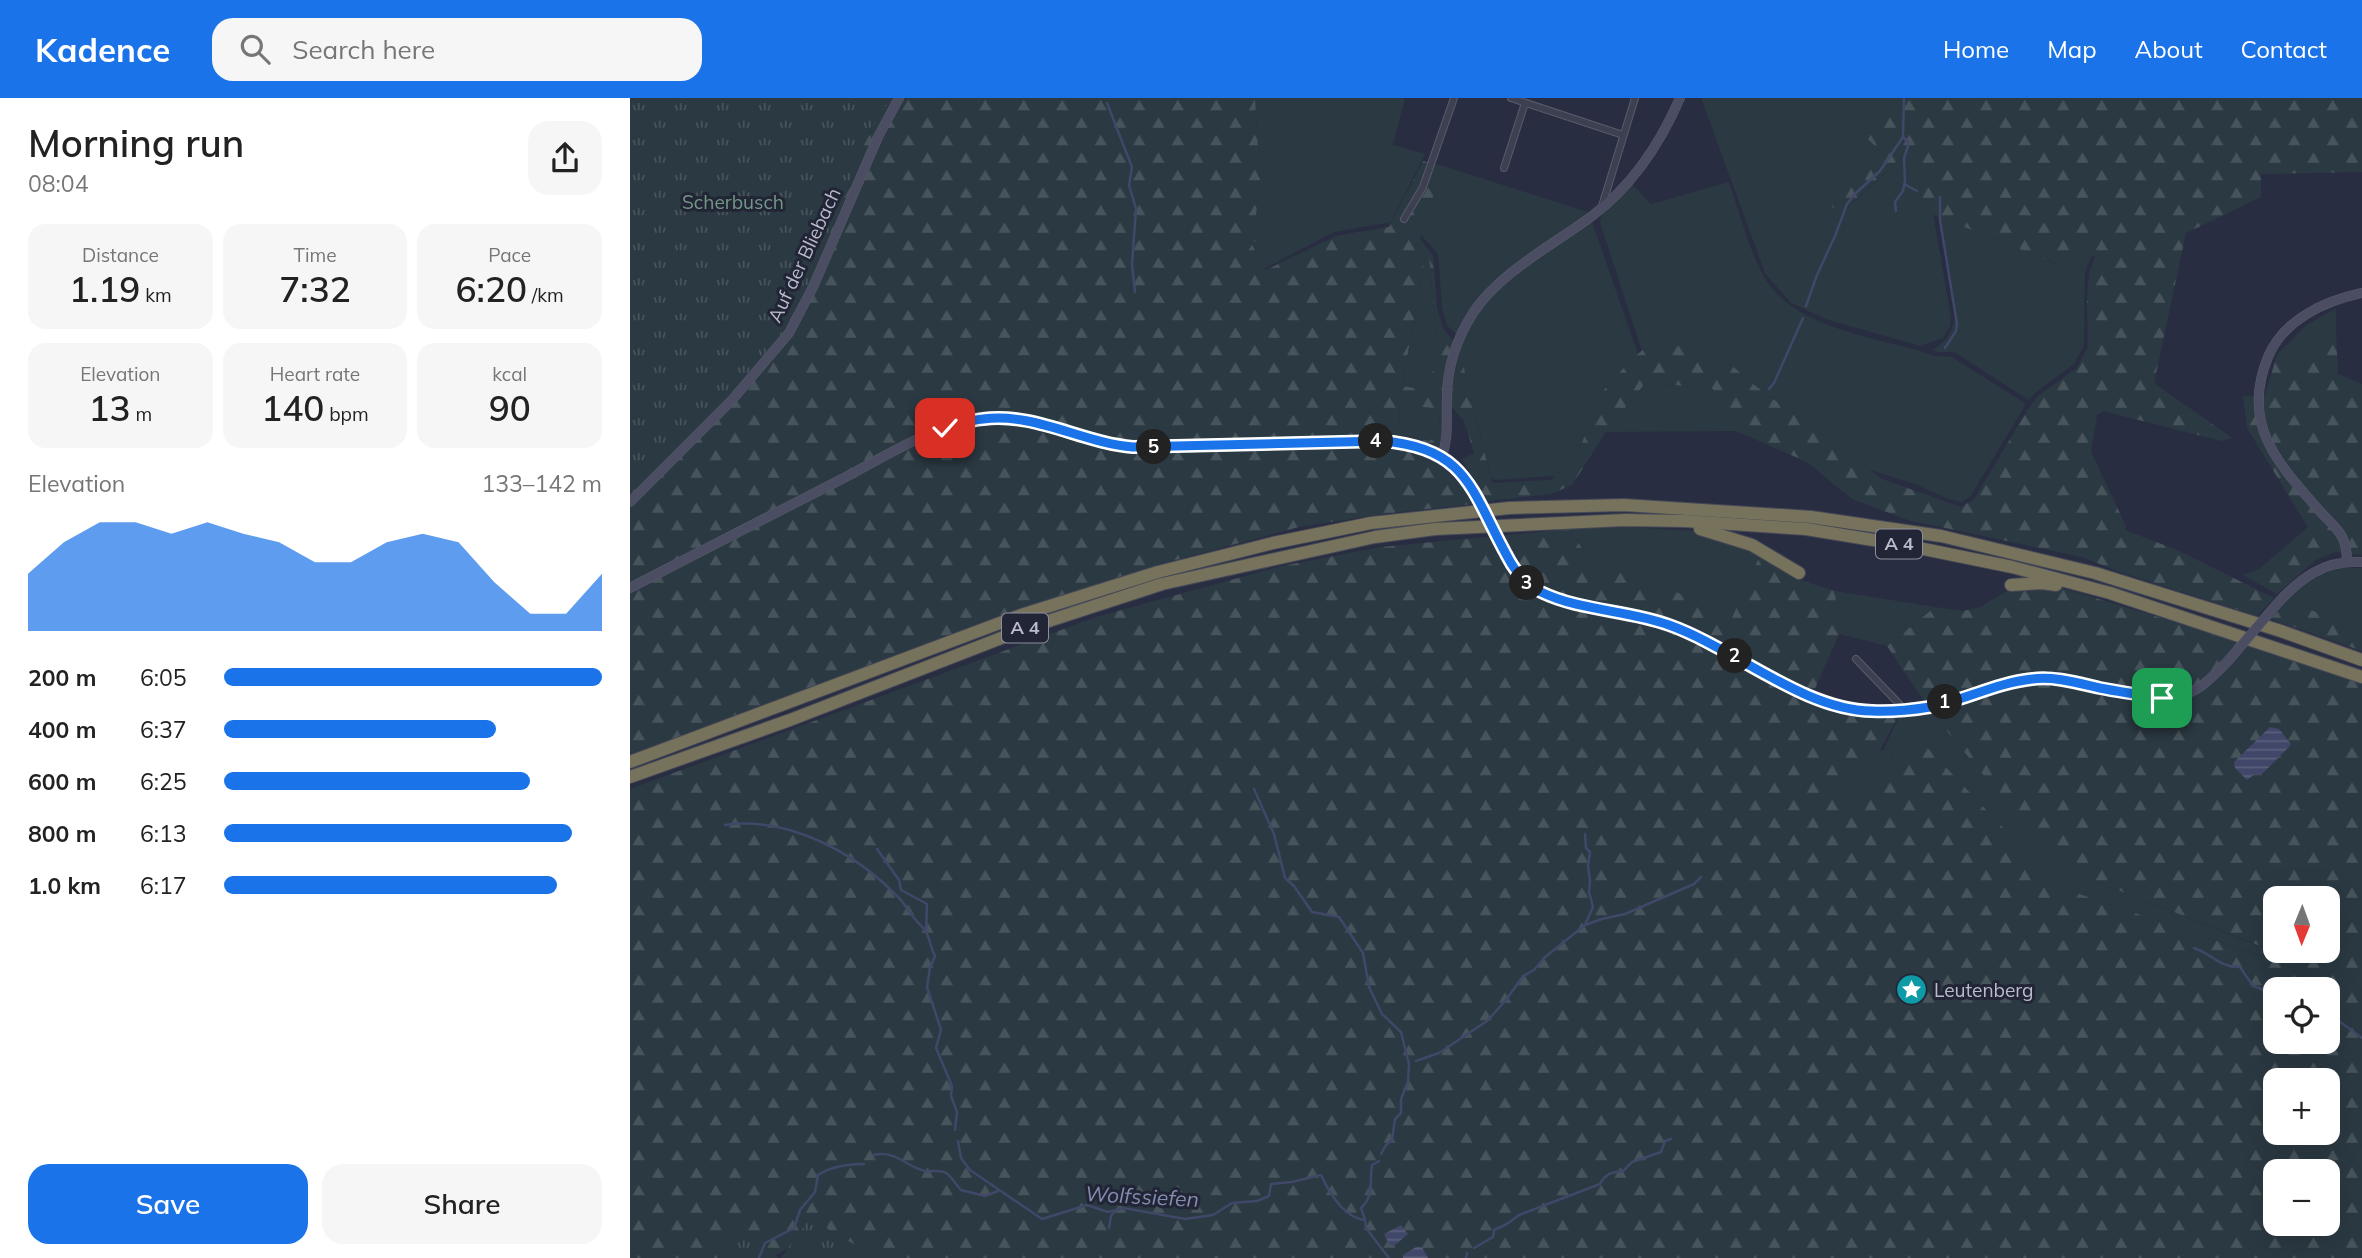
<!DOCTYPE html>
<html lang="en">
<head>
<meta charset="utf-8">
<style>
  :root { --surface:#fff; --page:#f6f6f6; --text:#222; --muted:#767676; --accent:#1a73e8 }
  body { margin:0; font-family:Mulish,sans-serif; background:var(--page); color:var(--text); height:100vh; display:flex; flex-direction:column; font-size:26px; white-space:nowrap }
  * { box-sizing:border-box; margin:0 }
  p { font-size:23px; color:var(--muted) }
  .icon { flex:none; width:38px; height:38px; fill:none; stroke:currentColor; stroke-width:2; stroke-linecap:round; stroke-linejoin:round }
  .map { position:relative; flex:1; overflow:hidden }
  .details { display:flex; flex-direction:column; background:var(--surface); width:630px }
  .details>* { flex:none }
  .needle { width:46px; rotate:181deg }
  .tools { position:absolute; left:1633px; top:788px; display:grid; gap:14px }
  .tools a { display:grid; place-items:center; width:77px; height:77px; border-radius:14px; background:var(--surface); box-shadow:0 7px 28px #0002; font-size:35px }
  .pin { position:absolute; display:grid; place-items:center; width:60px; height:60px; color:#fff; margin:-30px; border-radius:14px; box-shadow:0 4px 10px #0006 }
  .km { position:absolute; width:35px; height:35px; margin:-18px; border-radius:50%; background:#222; color:#fff; font-size:19px; line-height:35px; text-align:center }
  .round { display:grid; place-items:center; flex:none; width:74px; height:74px; border-radius:21px; background:var(--page) }
  .headline { display:flex; align-items:center; justify-content:space-between; height:119px; padding:0 28px }
  h1 { font-size:38px; font-weight:600; line-height:52px }
  .stats { display:grid; grid-template-columns:repeat(3,1fr); gap:10px; height:119px; padding:7px 28px }
  .stats div { display:grid; align-content:center; border-radius:18px; background:var(--page); text-align:center }
  .stats b { font-size:35px; font-weight:600 }
  .stats small { font-size:19px; font-weight:400 }
  .stats p { font-size:19px }
  .chart { height:196px; padding:14px 28px }
  .chart p { display:flex; justify-content:space-between }
  .chart svg { width:100%; height:126px; margin-top:7px; fill:var(--accent); opacity:.7 }
  .action { display:flex; gap:14px; margin-top:auto; padding:14px 28px }
  .action a { flex:1; height:80px; border-radius:21px; background:var(--accent); color:#fff; font-size:28px; font-weight:600; line-height:80px; text-align:center }
  .action a+a { background:var(--page); color:var(--text) }
  ul { padding:0 28px; list-style:none; font-size:23px }
  li { display:grid; grid-template-columns:112px 84px 1fr; align-items:center; height:52px }
  li i { height:18px; border-radius:9px; background:var(--accent) }
  header { display:flex; align-items:center; gap:42px; box-sizing:border-box; height:98px; padding:0 35px; background:var(--accent); color:#fff }
  header strong { font-size:33px }
  nav { display:flex; gap:38px; margin-inline-start:auto; font-size:24px }
  .search { width:490px; height:63px; background:var(--page); display:flex; align-items:center; gap:18px; box-sizing:border-box; padding:0 24px; border-radius:21px; color:var(--muted); font-size:26px }
  main { display:flex; flex:1; min-height:0 }
  .map>svg:first-child { display:block }
  .grass { fill:#2b3942 }
  .forest { fill:url(#forest-firs); fill-rule:evenodd }
  .park { fill:url(#park-tufts) }
  .water { fill:url(#water-rules) }
  .lines { fill:none; stroke-linecap:round; stroke-linejoin:round }
  .stream { stroke:#404768; stroke-width:2.5 }
  .street-casing { stroke:#585b6b; stroke-width:8 }
  .secondary-casing { stroke:#585b6b; stroke-width:10 }
  .highway-casing { stroke:#454858; stroke-width:14 }
  .street { stroke:#3d4051; stroke-width:6 }
  .secondary { stroke:#4b4e63; stroke-width:9 }
  .highway { stroke:#76725b; stroke-width:12 }
  .secondary-bridge-casing { stroke:#585b6b; stroke-width:10; stroke-linecap:butt }
  .secondary-bridge { stroke:#4b4e63; stroke-width:9 }
  .route-casing { stroke:#fff; stroke-width:14 }
  .route { stroke:#1a73e8; stroke-width:9 }
  .labels { text-anchor:middle; stroke-width:6; stroke-linejoin:round; paint-order:stroke }
  .shield { fill:#222536; stroke:#8c8f9e; stroke-width:2 }
  .shield-label { font-size:18px; font-weight:bold; fill:#babccb }
  .park-label { font-size:19px; fill:#739986; stroke:#222536 }
  .street-label { font-size:19px; fill:#babccb; stroke:#222536 }
  .poi-label { font-size:19px; fill:#babccb; stroke:#222536; text-anchor:start }
  .water-label { font-size:21px; font-style:italic; fill:#848caf; stroke:#222536 }
</style>
</head>
<body>
<header>
<strong>Kadence</strong>
<div class="search"><svg class="icon" aria-label="search" viewBox="0 0 24 24"><circle cx="10" cy="10" r="6"/><path d="M15 15l6 6"/></svg>Search here</div>
<nav><a>Home</a><a>Map</a><a>About</a><a>Contact</a></nav>
</header>
<main>
<section class="details">
<div class="headline"><div><h1>Morning run</h1><p>08:04</p></div><a class="round"><svg class="icon" aria-label="share" viewBox="0 0 24 24"><path d="M12 15V3M7 8l5-5 5 5M5 13v7h14v-7"/></svg></a></div>
<div class="stats">
<div><p>Distance</p><b>1.19<small> km</small></b></div>
<div><p>Time</p><b>7:32</b></div>
<div><p>Pace</p><b>6:20<small> /km</small></b></div>
</div>
<div class="stats">
<div><p>Elevation</p><b>13<small> m</small></b></div>
<div><p>Heart rate</p><b>140<small> bpm</small></b></div>
<div><p>kcal</p><b>90</b></div>
</div>
<div class="chart"><p><span>Elevation</span>133–142 m</p>
<svg viewBox="0 0 160 44" preserveAspectRatio="none"><path d="M0 44V24L10 13L20 6L30 6L40 10L50 6L60 10L70 13L80 20L90 20L100 13L110 10L120 13L130 27L140 38L150 38L160 24V44z"/></svg>
</div>
<ul>
<li><b>200 m</b>6:05<i style="width:100%"></i></li>
<li><b>400 m</b>6:37<i style="width:72%"></i></li>
<li><b>600 m</b>6:25<i style="width:81%"></i></li>
<li><b>800 m</b>6:13<i style="width:92%"></i></li>
<li><b>1.0 km</b>6:17<i style="width:88%"></i></li>
</ul>
<div class="action"><a>Save</a><a>Share</a></div>
</section>
<div class="map">
<svg width="1732" height="1160" viewBox="0 0 1732 1160">
  <defs>
    <pattern id="forest-firs" width="22" height="20" patternUnits="userSpaceOnUse" patternTransform="scale(1.75)"><rect width="22" height="20" fill="#2b3942"/><path d="M5 1l3.5 6h-7zM16 11l3.5 6h-7z" fill="#48545c"/></pattern>
    <pattern id="park-tufts" width="24" height="20" patternUnits="userSpaceOnUse" patternTransform="scale(1.75)"><rect width="24" height="20" fill="#2b3942"/><path d="M3 7l-1-3M5 7V3M7 7l1-3M15 17l-1-3M17 17v-4M19 17l1-3" fill="none" stroke="#48545c"/></pattern>
    <pattern id="water-rules" width="6" height="5" patternUnits="userSpaceOnUse" patternTransform="scale(1.75)"><rect width="6" height="5" fill="#404768"/><path d="M0 2.5h6" fill="none" stroke="#5a607c"/></pattern>
  </defs>
  <rect width="100%" height="100%" fill="#292d41"/>
  <g class="grass">
    <path d="M625,0H775L763,47L795,56L761,124L704,134L634,171L621,145L635,140L626,117L630,82Z"/>
    <path d="M1071,0H1267L1268,12L1212,115L1283,49L1294,113L1303,116L1321,219L1320,228L1313,240L1290,248L1195,221L1160,204L1135,175Z"/>
    <path d="M813,68L961,115L861,188L827,238L817,227L812,210L808,156L791,137Z"/>
    <path d="M1099,84C1109,113 1118,148 1132,175C1161,233 1250,238 1305,258L1322,259L1396,306L1340,399L1331,404L1318,401L1285,386L1240,372L1123,286L1099,265L1016,249L1012,253L970,125L972,112L1002,86L1021,106Z"/>
    <path d="M1308,118L1426,166L1462,157L1455,174L1454,248L1444,266L1405,295L1399,302L1324,254H1307L1302,252C1317,243 1322,235 1325,217Z"/>
    <path d="M961,121L1008,256L970,296L949,353L925,378L865,382L861,379L832,263L823,280C828,258 833,238 844,218C863,184 928,146 961,121Z"/>
    <path d="M795,159L799,160L806,232L801,293L772,289Z"/>
    <path d="M1706,210V234L1672,267L1647,257L1675,228Z"/>
    <path d="M1016,284L1083,291L1106,333L976,334Z"/>
    <path d="M769,305L810,310L809,337L800,343L770,336Z"/>
    <path d="M997,429L1067,433L1131,455L1100,524L1038,489L962,467L940,431Z"/>
    <path d="M1712,470H1732V533L1657,502C1675,482 1687,477 1712,470Z"/>
    <path d="M1205,493L1305,509L1257,548L1209,536Z"/>
    <path d="M1300,612L1439,773L1657,859L1656,866L1429,789L1292,645L1273,652L1211,710L1203,704L1250,652L1253,653L1271,615Z"/>
  </g>
  <g class="forest">
    <path d="M0,0H625L630,82L626,117L635,140L621,145L636,172L706,138L759,129L793,63L813,68L790,141L803,158L807,209L813,230L824,244L813,314L809,365L834,390L843,406L752,416L669,429L527,467L388,511L0,659ZM795,159L799,160L806,232L801,293L772,288ZM769,306L810,311L809,337L799,343L770,336Z"/>
    <path d="M1267,0H1732V74L1631,76V99L1556,135L1524,285L1602,340L1592,343L1473,313L1467,317L1461,354L1496,428L1495,432L1547,452L1644,500L1627,518L1490,474L1452,459L1278,422L1222,401L1177,364L1106,333L1083,291L1016,284L976,334L942,387L921,396L857,403L832,361L844,355L834,323L821,308L823,280L832,262L862,385L921,382L949,353L970,296L1002,261L1016,249L1052,248L1099,265L1123,286L1252,381L1331,409L1344,401L1398,311L1409,297L1447,270L1458,249L1457,199L1459,176L1465,159L1462,157L1427,166L1294,113L1283,49L1211,115L1201,108L1248,50L1228,33L1232,17L1268,12Z"/>
    <path d="M1706,234L1708,276L1732,286V457L1704,454L1684,463L1647,496L1613,477L1629,471L1678,429L1617,330L1613,298L1635,297L1647,257L1672,267Z"/>
    <path d="M940,431L962,467L1038,489L1100,524L1131,455L1170,482L1205,493L1209,536L1181,600L1221,616L1270,615L1250,652L1204,703L1211,710L1273,652L1292,644L1429,789L1655,866L1656,858L1439,773L1375,703L1302,615L1257,548L1305,509L1333,513L1350,509L1383,490L1422,487L1618,546L1732,585V1160H241L196,1130L140,1160H0V691L466,519L652,468L751,449ZM1645,800H1698V852H1645ZM1645,891H1698V943H1645ZM1645,982H1698V1034H1645ZM1645,1073H1698V1125H1645Z"/>
    <path d="M1657,502L1732,533V553L1641,521Z"/>
  </g>
  <g class="park">
    <path d="M0,0H261L240,32L207,115L200,143L185,177L153,234L72,328L0,400Z"/>
    <path d="M179,1122L250,1160H151Z"/>
    <path d="M108,1125L148,1160H101L87,1148Z"/>
  </g>
  <g class="water">
    <path d="M1640,629L1649,631L1661,646L1659,649L1631,677L1625,676L1617,682L1605,670L1604,664Z"/>
    <path d="M771,1127L778,1136L764,1148L759,1146L754,1136Z"/>
    <path d="M786,1149H792L798,1160H773V1157Z"/>
  </g>
  <g class="lines">
    <g class="stream">
      <path d="M477,5L502,69L499,87L506,111L502,166L505,194"/>
      <path d="M1274,86L1287,93"/>
      <path d="M1310,99V122L1327,226L1326,233L1315,250"/>
      <path d="M1266,113L1265,104L1273,93L1275,83L1274,60L1279,45L1273,39L1274,0"/>
      <path d="M1176,208L1187,177L1205,138L1217,106L1225,96L1250,73L1273,39"/>
      <path d="M1139,291L1144,285L1173,220"/>
      <path d="M624,691L644,736L655,780L664,788L682,814L709,819L733,855L739,889L752,916L771,934L779,966L778,984L771,1001V1015L765,1021L762,1042L756,1047L751,1056"/>
      <path d="M95,727C159,718 226,755 269,800C275,806 279,814 285,821C288,825 293,829 296,834C300,841 301,851 305,858L300,870L297,889L311,932L306,950L322,988L321,998L327,1014L325,1032"/>
      <path d="M955,736L956,750L960,754L958,768L960,783L959,794L963,809L955,827"/>
      <path d="M247,751L269,782L271,792L297,806L296,834"/>
      <path d="M1564,850C1584,857 1588,869 1610,869L1623,888L1645,896"/>
      <path d="M1698,915L1732,940"/>
      <path d="M786,963L809,955L857,923L876,902L893,878L904,872L914,860L955,827L972,821L995,816L1064,786L1071,779"/>
      <path d="M328,1043L331,1060L340,1072L412,1121L457,1107L478,1114L494,1110L555,1121L583,1117L602,1105L627,1103L639,1098L641,1086L662,1084L691,1077C699,1094 714,1120 735,1122L736,1130L759,1160"/>
      <path d="M243,1057C267,1052 276,1069 295,1073C303,1074 309,1071 316,1075C322,1079 326,1087 331,1092L355,1098L368,1093"/>
      <path d="M735,1122L731,1110C745,1097 739,1084 742,1067L749,1063"/>
      <path d="M479,1130L481,1118L484,1114"/>
      <path d="M844,1150L863,1139L864,1132L877,1126L889,1117L970,1086C975,1076 982,1074 993,1073L1002,1064L1031,1054L1035,1043L1041,1041"/>
      <path d="M129,1160L135,1145L164,1130L170,1112L185,1094L188,1077C202,1068 218,1066 234,1066"/>
      <path d="M836,1160L837,1155"/>
    </g>
    <defs>
      <g id="street">
        <path d="M881,0L993,37"/>
        <path d="M874,70L895,5"/>
        <path d="M972,108L1005,0"/>
        <path d="M774,121L793,89L824,0"/>
        <path d="M1226,561L1275,612"/>
      </g>
      <g id="secondary">
        <path d="M812,358C819,339 816,321 817,300C817,270 827,240 843,215C870,174 923,147 962,118C1002,88 1030,46 1050,0"/>
        <path d="M0,404L102,302L159,235L183,189L248,39L269,0"/>
        <path d="M871,447C881,466 891,485 911,494C950,513 998,512 1039,527C1087,544 1129,575 1176,596C1191,602 1209,611 1226,613C1250,615 1277,613 1300,609C1335,602 1366,585 1402,581C1424,578 1448,585 1470,590C1490,594 1511,597 1532,600C1567,598 1575,586 1598,563"/>
        <path d="M1717,464C1717,434 1705,431 1687,410C1646,363 1611,325 1638,259C1654,221 1695,203 1732,195"/>
        <path d="M0,490C69,454 138,419 208,383C253,360 301,327 353,321C404,314 453,345 504,349L767,344C800,349 825,362 842,391"/>
        <path d="M1646,507C1670,480 1694,462 1732,464"/>
      </g>
      <g id="highway">
        <path d="M1070,431L1122,447L1169,475"/>
        <path d="M1381,487L1412,485L1426,487"/>
        <path d="M0,664L391,517L528,474L643,445L741,425L879,410L994,407L1181,419L1311,438L1465,475L1651,533L1732,562"/>
        <path d="M0,679L160,622L397,530L532,486L745,439L805,431L995,422L1055,423L1176,431L1274,447L1382,469L1480,495L1732,579"/>
      </g>
    </defs>
    <use href="#street" class="street-casing"/>
    <use href="#secondary" class="secondary-casing"/>
    <use href="#highway" class="highway-casing"/>
    <use href="#street" class="street"/>
    <use href="#secondary" class="secondary"/>
    <use href="#highway" class="highway"/>
    <defs>
      <g id="secondary-bridge">
        <path d="M842,391L871,447"/>
        <path d="M1598,563L1646,507"/>
      </g>
    </defs>
    <use href="#secondary-bridge" class="secondary-bridge-casing"/>
    <use href="#secondary-bridge" class="secondary-bridge"/>
  </g>
  <g class="lines">
    <defs>
      <path id="route" d="M315,330C327,327 340,322 353,321C404,314 453,345 503,349L753,343C837,350 841,392 876,456C884,472 894,486 911,494C950,513 998,512 1039,527C1104,550 1173,612 1242,613C1261,614 1281,612 1300,609C1335,602 1366,585 1402,581C1424,578 1448,585 1470,590C1490,594 1511,597 1532,600"/>
    </defs>
    <use href="#route" class="route-casing"/>
    <use href="#route" class="route"/>
  </g>
  <defs>
    <symbol id="sight-disc" viewBox="-11 -11 22 22"><circle r="9.5" fill="#0f9aa8" stroke="#222536"/><path d="M0-6L1.8-2.2L6-1.7L2.9 1.2L3.7 5.4L0 3.3L-3.7 5.4L-2.9 1.2L-6-1.7L-1.8-2.2Z" fill="#fff"/></symbol>
  </defs>
  <g fill-rule="evenodd">
    <use href="#sight-disc" x="1264" y="874" width="35" height="35"/>
  </g>
  <g class="labels">
    <g class="shield">
      <rect x="1246" y="431.5" width="46" height="29" rx="5"/>
      <rect x="372" y="515.5" width="46" height="29" rx="5"/>
    </g>
    <g class="shield-label">
      <text x="1269" y="452">A 4</text>
      <text x="395" y="536">A 4</text>
    </g>
    <g class="park-label">
      <text x="103" y="111">Scherbusch</text>
    </g>
    <g class="street-label">
      <text transform="translate(174 157) rotate(-65)" y="7">Auf der Bliebach</text>
    </g>
    <g class="poi-label">
      <text x="1304" y="899">Leutenberg</text>
    </g>
    <g class="water-label">
      <text transform="translate(512 1099) rotate(3)" y="7">Wolfssiefen</text>
    </g>
  </g>
</svg>
<div class="tools">
<a><svg class="needle" viewBox="-14 -14 28 28"><path d="M0-13l5 13h-10z" fill="#e53935"/><path d="M0 13l5-13h-10z" fill="#767676"/></svg></a>
<a><svg class="icon" aria-label="locate" viewBox="0 0 24 24"><circle cx="12" cy="12" r="6"/><path d="M12 2v4M12 18v4M2 12h4M18 12h4"/></svg></a>
<a>+</a>
<a>−</a>
</div>
<div class="pin" style="left:1532px;top:600px;background:#1e9e55"><svg class="icon" aria-label="arrive" viewBox="0 0 24 24"><path d="M6 21V4h12l-3 4 3 4H6"/></svg></div>
<div class="pin" style="left:315px;top:330px;background:#d93025"><svg class="icon" aria-label="check" viewBox="0 0 24 24"><path d="M5 12l5 5 9-10"/></svg></div>
<b class="km" style="left:1315px;top:604px">1</b>
<b class="km" style="left:1105px;top:558px">2</b>
<b class="km" style="left:897px;top:485px">3</b>
<b class="km" style="left:746px;top:343px">4</b>
<b class="km" style="left:524px;top:349px">5</b>
</div>
</main>
</body>
</html>
